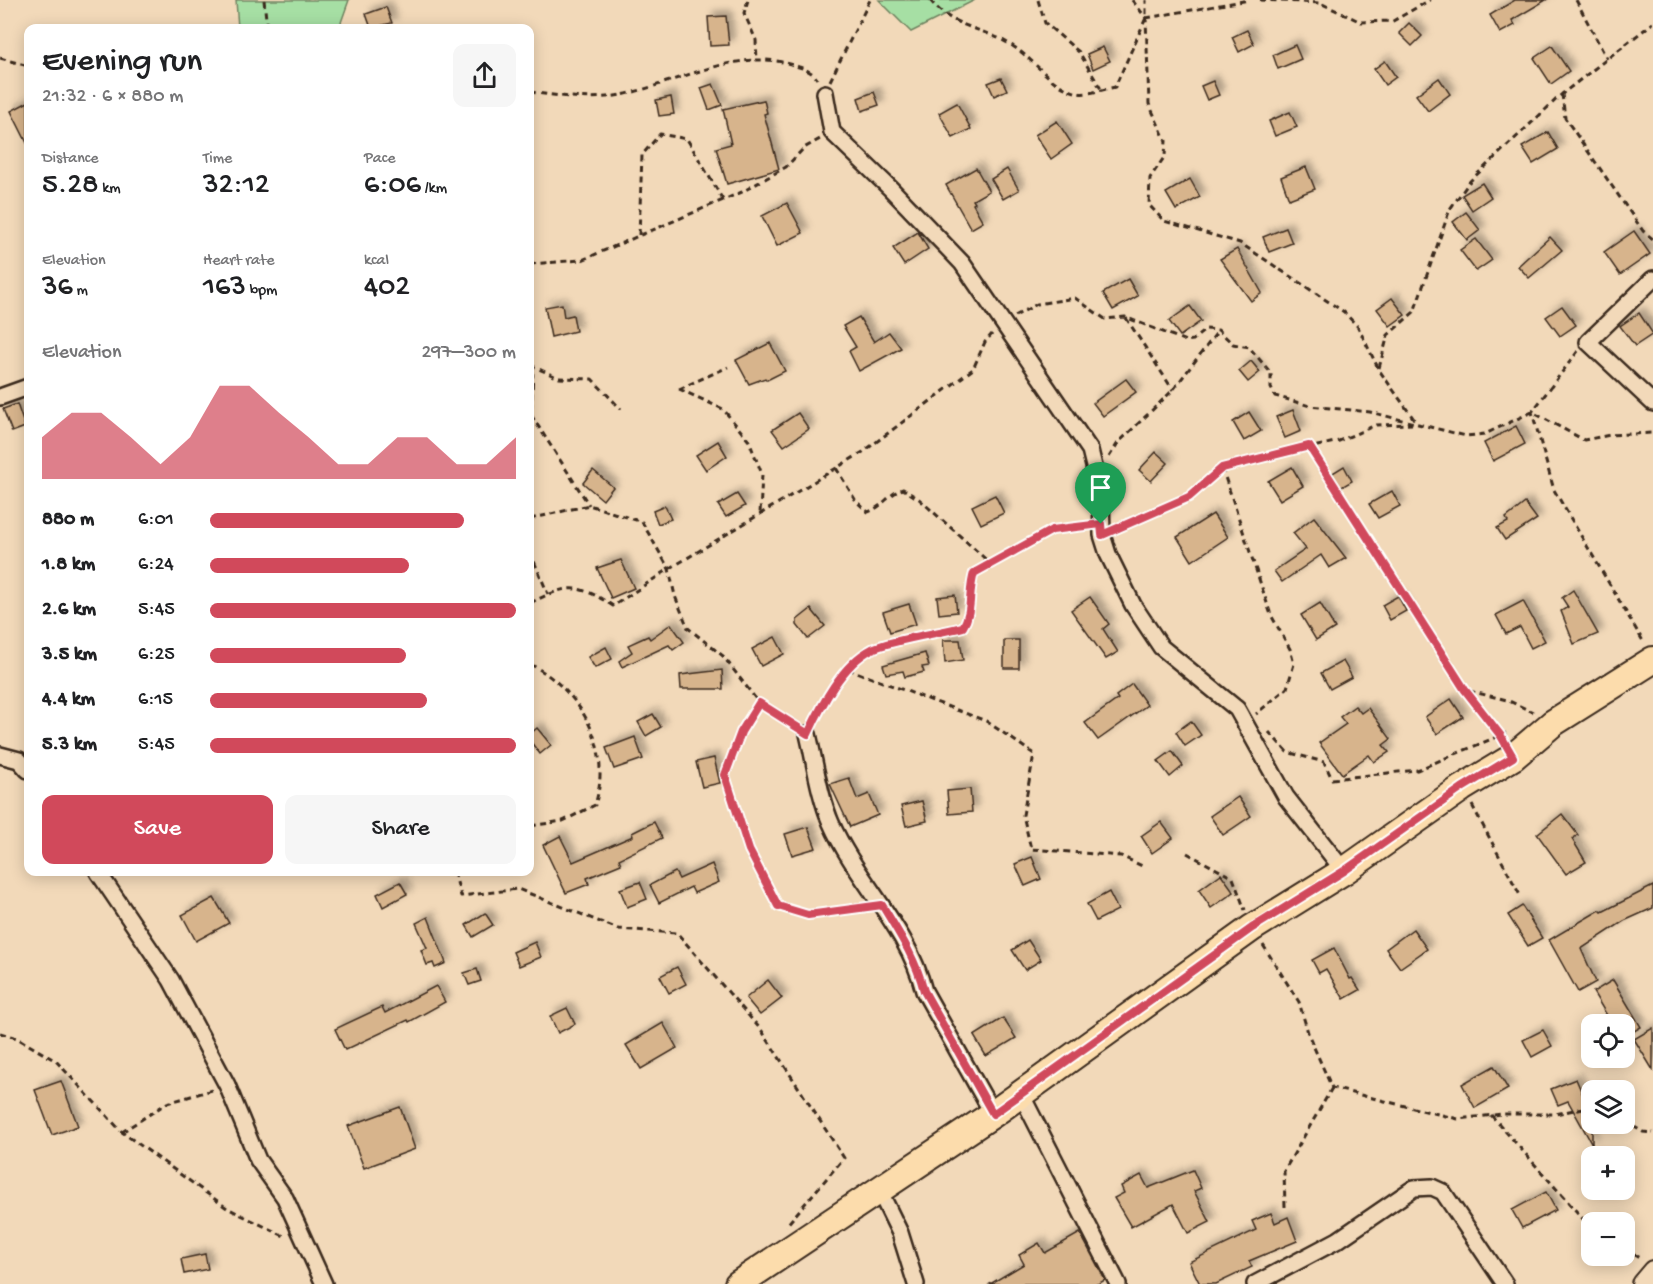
<!DOCTYPE html>
<html lang="en">
<head>
<meta charset="utf-8">
<style>
  :root { --surface:#fff; --page:#f6f6f6; --text:#202124; --muted:#757577; --accent:#d1495b }
  body { margin:0; font-family:"Gochi Hand",sans-serif; background:var(--page); color:var(--text); height:100vh; display:flex; flex-direction:column; font-size:22px; white-space:nowrap }
  * { box-sizing:border-box; margin:0 }
  p { font-size:20px; color:var(--muted) }
  .icon { flex:none; width:33px; height:33px; fill:none; stroke:currentColor; stroke-width:2; stroke-linecap:round; stroke-linejoin:round }
  .map { position:relative; flex:1; overflow:hidden }
  .sheet { position:absolute; left:24px; top:24px; width:510px; height:852px; display:flex; flex-direction:column; background:var(--surface); border-radius:12px; box-shadow:0 3px 15px #0003 }
  .sheet>* { flex:none }
  .fabs { position:absolute; left:1581px; top:1014px; display:grid; gap:12px }
  .fabs a { display:grid; place-items:center; width:54px; height:54px; border-radius:12px; background:var(--surface); box-shadow:0 3px 15px #0003; font-size:30px }
  .pin { position:absolute; display:grid; place-items:center; width:51px; height:51px; color:#fff; margin:-62px -26px; border-radius:50% 50% 50% 0; rotate:-45deg; box-shadow:0 0 6px #0007 }
  .pin .icon { rotate:45deg }
  .round { display:grid; place-items:center; flex:none; width:63px; height:63px; border-radius:12px; background:var(--page) }
  .overview { display:flex; align-items:center; justify-content:space-between; height:102px; padding:0 18px }
  h1 { font-size:33px; font-weight:600; line-height:45px }
  .metrics { display:grid; grid-template-columns:repeat(3,1fr); gap:9px; height:102px; padding:6px 18px }
  .metrics div { display:grid; align-content:center }
  .metrics b { font-size:30px; font-weight:600 }
  .metrics small { font-size:16px; font-weight:400 }
  .metrics p { font-size:16px }
  .chart { height:168px; padding:12px 18px }
  .chart p { display:flex; justify-content:space-between }
  .chart svg { width:100%; height:108px; margin-top:6px; fill:var(--accent); opacity:.7 }
  .button { display:flex; gap:12px; margin-top:auto; padding:12px 18px }
  .button a { flex:1; height:69px; border-radius:12px; background:var(--accent); color:#fff; font-size:24px; font-weight:600; line-height:69px; text-align:center }
  .button a+a { background:var(--page); color:var(--text) }
  ul { padding:0 18px; list-style:none; font-size:20px }
  li { display:grid; grid-template-columns:96px 72px 1fr; align-items:center; height:45px }
  li i { height:15px; border-radius:8px; background:var(--accent) }
  .map>svg:first-child { display:block }
  .green { fill:#a6dfa4; stroke:#708461; stroke-width:1.5 }
  .building { fill:#d7b48c; stroke:#3b2a1e; stroke-width:1.5; filter:url(#shadow) }
  .lines { fill:none; stroke-linecap:round; stroke-linejoin:round }
  .minor-casing { stroke:#3b2a1e; stroke-width:20 }
  .tertiary-casing { stroke:#3b2a1e; stroke-width:24 }
  .primary-casing { stroke:#3b2a1e; stroke-width:30 }
  .path { stroke:#3b2a1e; stroke-width:3; stroke-dasharray:6 4.5; stroke-linecap:butt }
  .minor { stroke:#f2d9b9; stroke-width:15 }
  .tertiary { stroke:#f2d9b9; stroke-width:20 }
  .primary { stroke:#fcdcac; stroke-width:26 }
  .route-casing { stroke:#fff; stroke-width:12 }
  .route { stroke:#d1495b; stroke-width:8 }
</style>
</head>
<body>
<div class="map">
<svg width="1653" height="1284" viewBox="0 0 1653 1284">
  <defs>
    <filter id="shadow"><feDropShadow dx="5.5" dy="-5.5" stdDeviation="3" flood-color="#0004"/></filter>
  </defs>
  <rect width="100%" height="100%" fill="#f2d9b9"/>
  <filter id="ink" filterUnits="userSpaceOnUse"><feTurbulence type="fractalNoise" baseFrequency=".0167" numOctaves="2"/><feDisplacementMap in="SourceGraphic" scale="12" xChannelSelector="R" yChannelSelector="G"/><feConvolveMatrix kernelMatrix="1 2 1 2 8 2 1 2 1" color-interpolation-filters="sRGB"/></filter>
  <g filter="url(#ink)">
    <g class="green">
      <path d="M236,0H349L339,28H238Z"/>
      <path d="M879,0H975L911,32Z"/>
    </g>
    <g class="building">
      <path d="M1515,0H1546L1512,20L1515,25L1500,33L1490,15Z"/>
      <path d="M386,7L392,23L371,28L366,14Z"/>
      <path d="M726,16L729,45L710,46L708,17Z"/>
      <path d="M1409,23L1422,36L1412,46L1399,33Z"/>
      <path d="M1247,30L1254,44L1239,52L1232,37Z"/>
      <path d="M1295,45L1301,59L1278,69L1273,55Z"/>
      <path d="M1552,46L1569,71L1551,84L1534,58Z"/>
      <path d="M1103,47L1110,61L1093,69L1087,54Z"/>
      <path d="M1385,61L1396,77L1385,85L1374,69Z"/>
      <path d="M1001,78L1007,90L994,96L988,83Z"/>
      <path d="M1439,78L1450,94L1428,111L1416,95Z"/>
      <path d="M1213,81L1219,95L1207,100L1201,86Z"/>
      <path d="M713,84L722,105L709,110L701,88Z"/>
      <path d="M874,92L879,105L862,111L858,98Z"/>
      <path d="M671,97L674,114L659,116L656,100Z"/>
      <path d="M764,100L767,113L764,114L779,169L727,184L716,148L731,144L723,109Z"/>
      <path d="M28,102V145L11,111Z"/>
      <path d="M957,103L971,129L953,138L939,113Z"/>
      <path d="M1290,112L1297,127L1275,136L1269,121Z"/>
      <path d="M1057,121L1072,144L1051,159L1035,135Z"/>
      <path d="M1548,132L1558,149L1533,164L1522,147Z"/>
      <path d="M1306,167L1315,189L1289,199L1281,177Z"/>
      <path d="M976,168L989,191L973,200L975,203L973,204L983,222L971,229L946,185Z"/>
      <path d="M1007,169L1019,190L1003,199L991,179Z"/>
      <path d="M1190,179L1200,197L1176,210L1166,193Z"/>
      <path d="M1482,183L1491,197L1472,210L1462,195Z"/>
      <path d="M787,203L803,233L777,246L762,216Z"/>
      <path d="M1466,212L1480,230L1467,240L1453,222Z"/>
      <path d="M1286,228L1292,243L1269,252L1263,237Z"/>
      <path d="M1634,231L1650,254L1620,275L1604,252Z"/>
      <path d="M918,232L928,249L904,265L893,248Z"/>
      <path d="M1550,237L1562,250L1529,278L1518,266Z"/>
      <path d="M1476,239L1492,260L1476,271L1460,250Z"/>
      <path d="M1237,249L1262,293L1251,301L1220,259Z"/>
      <path d="M1128,279L1138,296L1113,310L1103,293Z"/>
      <path d="M1392,298L1405,315L1390,326L1377,309Z"/>
      <path d="M562,304L564,317L573,315L576,331L551,337L545,307Z"/>
      <path d="M1190,306L1201,321L1180,336L1169,321Z"/>
      <path d="M1562,306L1576,325L1560,336L1546,317Z"/>
      <path d="M1639,313L1653,334L1635,346L1620,326Z"/>
      <path d="M859,317L874,342L889,332L901,348L859,371L849,351L856,347L843,326Z"/>
      <path d="M770,343L785,371L767,380L765,378L749,384L736,360Z"/>
      <path d="M1251,361L1260,372L1248,382L1239,371Z"/>
      <path d="M1126,379L1136,392L1103,416L1093,403Z"/>
      <path d="M17,404L25,427L12,432L3,409Z"/>
      <path d="M1293,410L1301,431L1285,438L1276,417Z"/>
      <path d="M1249,412L1261,431L1244,441L1233,422Z"/>
      <path d="M798,413L809,429L784,446L772,430Z"/>
      <path d="M1516,426L1525,444L1493,461L1484,443Z"/>
      <path d="M718,441L727,456L706,470L696,455Z"/>
      <path d="M1156,452L1168,463L1151,481L1139,470Z"/>
      <path d="M1344,466L1352,481L1340,488L1331,474Z"/>
      <path d="M1292,467L1303,486L1280,500L1268,481Z"/>
      <path d="M593,470L613,487L603,500L583,483Z"/>
      <path d="M1392,491L1400,506L1378,518L1369,504Z"/>
      <path d="M737,494L745,506L726,517L718,505Z"/>
      <path d="M995,495L1004,513L981,524L972,506Z"/>
      <path d="M1525,503L1537,519L1505,540L1497,528L1508,522L1506,518Z"/>
      <path d="M665,506L671,519L658,524L653,511Z"/>
      <path d="M1213,514L1228,537L1192,561L1177,537Z"/>
      <path d="M1314,517L1346,558L1329,568L1321,555L1282,582L1274,571L1306,549L1293,533Z"/>
      <path d="M621,560L634,588L611,598L597,568Z"/>
      <path d="M1573,590L1598,634L1574,644L1561,611L1568,607L1562,598Z"/>
      <path d="M955,595L957,612L939,614L937,597Z"/>
      <path d="M1398,596L1406,611L1390,620L1382,605Z"/>
      <path d="M1090,597L1109,624L1103,629L1118,652L1106,659L1071,610Z"/>
      <path d="M1523,601L1545,641L1531,648L1520,627L1506,634L1496,615Z"/>
      <path d="M1320,603L1335,628L1316,640L1301,615Z"/>
      <path d="M909,604L916,624L890,632L883,612Z"/>
      <path d="M811,609L825,626L808,639L797,625V620Z"/>
      <path d="M671,624L684,642L673,650L669,645L622,667L619,661L632,652L628,645L648,636L650,639Z"/>
      <path d="M775,637L784,654L761,666L752,649Z"/>
      <path d="M943,640H960L963,660L945,663Z"/>
      <rect x="1004" y="640" width="15" height="28"/>
      <path d="M606,647L612,659L595,668L588,657Z"/>
      <path d="M925,653L929,666L922,667L924,672L905,677L903,671L886,674L883,665Z"/>
      <path d="M1343,661L1352,677L1330,689L1321,673Z"/>
      <path d="M722,670L723,689H681L680,675Z"/>
      <path d="M1132,684L1147,705L1098,740L1085,723L1118,699L1116,696Z"/>
      <path d="M1451,699L1463,717L1437,734L1425,717Z"/>
      <path d="M1355,706L1361,713L1368,708L1391,739L1383,745L1389,752L1374,762L1369,755L1342,774L1319,743L1346,724L1340,717Z"/>
      <path d="M653,714L661,727L646,736L638,722Z"/>
      <path d="M1191,721L1201,735L1185,746L1176,732Z"/>
      <path d="M537,728L551,745L540,754L530,741V734Z"/>
      <path d="M635,737L643,759L614,769L606,748Z"/>
      <path d="M1172,751L1183,766L1170,777L1158,761Z"/>
      <path d="M714,758L720,783L702,787L696,762Z"/>
      <path d="M849,778L857,799L869,794L878,815L850,827L830,784Z"/>
      <path d="M970,789L972,812L949,814L947,791Z"/>
      <path d="M1238,797L1251,816L1223,835L1210,816Z"/>
      <path d="M922,801L927,821L906,826L901,806Z"/>
      <path d="M1562,814L1578,835L1572,839L1586,862L1566,874L1537,834Z"/>
      <path d="M654,822L662,838L619,859L621,864L587,878L589,884L566,893L543,845L560,836L573,862L633,836L632,833Z"/>
      <path d="M1161,822L1173,838L1152,853L1141,836Z"/>
      <path d="M808,827L816,848L792,855L785,834Z"/>
      <path d="M1032,857L1041,879L1025,886L1015,864Z"/>
      <path d="M712,864L719,882L694,893L691,887L659,903L650,885L675,872L679,879Z"/>
      <path d="M1221,874L1234,892L1211,908L1199,890Z"/>
      <path d="M400,882L407,894L383,907L377,894Z"/>
      <path d="M640,882L647,899L627,907L620,889Z"/>
      <path d="M1653,886V908L1624,921L1581,949L1596,982L1578,992L1549,940L1600,910L1602,912Z"/>
      <path d="M1109,892L1118,910L1096,921L1087,904Z"/>
      <path d="M214,898L229,923L196,941L182,915Z"/>
      <path d="M1522,906L1542,938L1528,946L1508,915Z"/>
      <path d="M485,913L493,925L473,937L466,925Z"/>
      <path d="M428,917L446,963L435,968L433,963L427,965L421,950L427,948L416,923Z"/>
      <path d="M1413,929L1427,949L1400,968L1386,949Z"/>
      <path d="M1028,940L1041,960L1025,970L1012,950Z"/>
      <path d="M535,942L541,957L519,966L513,952Z"/>
      <path d="M1334,948L1350,979L1352,978L1360,990L1344,999L1326,969L1319,973L1312,960Z"/>
      <path d="M677,967L686,984L669,993L660,976Z"/>
      <path d="M477,969L481,981L469,985L464,973Z"/>
      <path d="M768,980L782,998L760,1015L746,998Z"/>
      <path d="M1613,980L1641,1027L1624,1037V1024H1612L1593,992Z"/>
      <path d="M436,986L445,1002L409,1022L408,1020L345,1050L335,1029L382,1007L385,1013Z"/>
      <path d="M567,1008L575,1024L558,1033L550,1016Z"/>
      <path d="M1003,1018L1016,1038L986,1056L974,1036Z"/>
      <path d="M663,1023L677,1048L641,1069L626,1045Z"/>
      <path d="M1653,1028V1070L1634,1039Z"/>
      <path d="M1543,1030L1552,1046L1532,1057L1523,1040Z"/>
      <path d="M1494,1066L1508,1089L1475,1108L1462,1084Z"/>
      <path d="M1576,1079L1592,1116V1144L1568,1101L1558,1105L1551,1089Z"/>
      <path d="M61,1081L78,1126L52,1135L35,1090Z"/>
      <path d="M400,1107L415,1149L364,1168L348,1126Z"/>
      <path d="M1193,1170L1201,1188L1194,1191L1210,1222L1188,1233L1173,1204L1131,1227L1114,1198L1124,1193L1121,1186L1141,1175L1148,1188Z"/>
      <path d="M1546,1192L1556,1210L1522,1228L1512,1210Z"/>
      <path d="M1271,1213L1275,1223L1288,1217L1297,1241L1249,1261L1252,1267L1216,1284H1200L1189,1262L1256,1230L1252,1221Z"/>
      <path d="M1080,1233L1105,1280L1098,1284H990L1024,1264L1019,1255L1039,1243L1045,1253Z"/>
      <path d="M205,1254L208,1269L184,1274L181,1259Z"/>
    </g>
    <g class="lines">
      <defs>
        <g id="minor">
          <path d="M825,93L832,132L890,188L962,263L1090,450L1101,495L1102,535L1108,554L1133,605L1161,647L1237,709L1286,797L1344,871"/>
          <path d="M1653,279L1588,342L1653,403"/>
          <path d="M0,397L28,387"/>
          <path d="M808,734C815,763 819,795 831,823C857,882 908,927 924,991L993,1114"/>
          <path d="M0,755L19,760L28,770"/>
          <path d="M98,872L171,980L227,1085L258,1160L285,1198L324,1284"/>
          <path d="M1021,1094L1118,1284"/>
          <path d="M878,1188L900,1233L916,1284"/>
          <path d="M1255,1284L1338,1240L1414,1188L1432,1187L1443,1192L1505,1284"/>
        </g>
        <path id="tertiary" d="M1642,1284L1653,1271"/>
        <path id="primary" d="M738,1284L993,1114L1252,928L1344,871L1462,788L1513,757L1553,723L1653,660"/>
      </defs>
      <use href="#minor" class="minor-casing"/>
      <use href="#tertiary" class="tertiary-casing"/>
      <use href="#primary" class="primary-casing"/>
      <g class="path">
        <path d="M264,0L267,28"/>
        <path d="M748,0L744,13L756,40L757,61"/>
        <path d="M930,0C952,29 985,27 1014,47C1036,61 1050,86 1078,93C1088,95 1104,89 1115,87L1146,18V0"/>
        <path d="M1038,0L1045,23L1079,52L1101,89"/>
        <path d="M1132,0L1146,18L1149,104L1166,141L1165,156L1150,178L1149,205L1164,221L1240,243L1344,312L1358,327L1379,370L1416,422"/>
        <path d="M1260,0L1320,3L1361,22L1393,21L1430,0"/>
        <path d="M1576,0L1607,59"/>
        <path d="M1146,18L1249,0"/>
        <path d="M0,58L28,66"/>
        <path d="M830,81L870,0"/>
        <path d="M530,92C558,96 592,101 621,95C677,84 741,44 799,67C805,69 814,73 817,79"/>
        <path d="M1562,94L1565,118L1643,231L1653,239"/>
        <path d="M639,235L642,155L660,134L687,139L723,200"/>
        <path d="M530,264L582,260L742,192L786,167L804,148L820,139"/>
        <path d="M1015,316L1037,304L1075,298L1105,319L1125,317L1186,341L1193,340L1206,329L1218,330L1233,344L1249,347L1271,373V388L1275,396L1310,406L1370,412L1466,436L1485,434L1532,412L1584,440L1610,435L1653,433"/>
        <path d="M1126,318L1173,390"/>
        <path d="M1578,351L1532,412L1554,490L1643,641"/>
        <path d="M530,365L559,378L592,379L621,409"/>
        <path d="M1379,368L1388,335L1414,312L1450,209L1470,181L1562,94L1653,23"/>
        <path d="M679,389L723,409L749,441L762,474L760,514"/>
        <path d="M679,389L728,367"/>
        <path d="M531,415L589,505"/>
        <path d="M1309,446L1465,690L1507,700L1533,712"/>
        <path d="M530,451L533,367"/>
        <path d="M1109,457L1118,443L1173,390L1218,331"/>
        <path d="M836,468L856,501L868,512C883,507 888,494 903,489L919,499L991,564"/>
        <path d="M1222,468L1271,615L1290,649L1294,664L1287,688L1256,714"/>
        <path d="M530,519L589,505L642,522L669,569L675,596L688,628L723,656L759,703L796,726"/>
        <path d="M1116,529L1189,497L1222,468L1339,441L1376,425L1412,424"/>
        <path d="M530,552L548,594"/>
        <path d="M530,603C567,585 577,582 613,606L669,569L863,452L973,369L985,342L992,334"/>
        <path d="M530,664C581,691 613,747 595,805L563,821L530,826"/>
        <path d="M848,669L986,721L1034,754L1023,815L1031,849L1121,856L1142,866"/>
        <path d="M1466,691L1501,736"/>
        <path d="M759,703L741,732L725,775L749,850L778,906L809,915L865,907"/>
        <path d="M814,722L848,669L872,650L963,627C973,611 968,592 974,573L1052,530L1087,526"/>
        <path d="M1269,732L1287,752L1324,762L1332,779L1417,770L1506,733"/>
        <path d="M1472,805L1521,897"/>
        <path d="M1187,853L1233,878L1245,910"/>
        <path d="M454,872L461,896L518,889L618,929L677,933L762,1031L844,1158L786,1226"/>
        <path d="M1263,945L1299,1002L1309,1036L1332,1088L1458,1119L1503,1114H1556L1592,1106"/>
        <path d="M0,1033L17,1038L56,1061L122,1132L227,1208L286,1237"/>
        <path d="M1491,1115L1592,1229"/>
        <path d="M1624,1121L1643,1132L1653,1133"/>
        <path d="M122,1132L167,1103L212,1090"/>
        <path d="M1285,1207L1284,1171L1332,1088"/>
        <path d="M1624,1249L1641,1259"/>
      </g>
      <use href="#minor" class="minor"/>
      <use href="#tertiary" class="tertiary"/>
      <use href="#primary" class="primary"/>
    </g>
  </g>
  <g class="lines" filter="url(#ink)">
    <defs>
      <path id="route" d="M1309,446L1465,690L1501,736L1513,757L1462,788L1344,871L1252,928L993,1114L924,991C916,959 899,933 882,905L808,915L778,906L749,850L725,775L741,732L759,703L808,734C821,706 842,664 872,649C892,640 939,633 963,627C973,611 968,592 974,573L1052,530L1101,524L1102,535L1189,497L1222,468Z"/>
    </defs>
    <use href="#route" class="route-casing"/>
    <use href="#route" class="route"/>
  </g>
</svg>
<div class="fabs">
<a><svg class="icon" aria-label="locate" viewBox="0 0 24 24"><circle cx="12" cy="12" r="6"/><path d="M12 2v4M12 18v4M2 12h4M18 12h4"/></svg></a>
<a><svg class="icon" aria-label="layers" viewBox="0 0 24 24"><path d="M12 4l9 5-9 5-9-5zM3 14l9 5 9-5"/></svg></a>
<a>+</a>
<a>−</a>
</div>
<div class="pin" style="left:1101px;top:524px;background:#1e9e55"><svg class="icon" aria-label="arrive" viewBox="0 0 24 24"><path d="M6 21V4h12l-3 4 3 4H6"/></svg></div>
<section class="sheet">
<div class="overview"><div><h1>Evening run</h1><p>21:32 · 6 × 880 m</p></div><a class="round"><svg class="icon" aria-label="share" viewBox="0 0 24 24"><path d="M12 15V3M7 8l5-5 5 5M5 13v7h14v-7"/></svg></a></div>
<div class="metrics">
<div><p>Distance</p><b>5.28<small> km</small></b></div>
<div><p>Time</p><b>32:12</b></div>
<div><p>Pace</p><b>6:06<small> /km</small></b></div>
</div>
<div class="metrics">
<div><p>Elevation</p><b>36<small> m</small></b></div>
<div><p>Heart rate</p><b>163<small> bpm</small></b></div>
<div><p>kcal</p><b>402</b></div>
</div>
<div class="chart"><p><span>Elevation</span>297–300 m</p>
<svg viewBox="0 0 160 44" preserveAspectRatio="none"><path d="M0 44V27L10 17L20 17L30 27L40 38L50 27L60 6L70 6L80 17L90 27L100 38L110 38L120 27L130 27L140 38L150 38L160 27V44z"/></svg>
</div>
<ul>
<li><b>880 m</b>6:01<i style="width:83%"></i></li>
<li><b>1.8 km</b>6:24<i style="width:65%"></i></li>
<li><b>2.6 km</b>5:45<i style="width:100%"></i></li>
<li><b>3.5 km</b>6:25<i style="width:64%"></i></li>
<li><b>4.4 km</b>6:15<i style="width:71%"></i></li>
<li><b>5.3 km</b>5:45<i style="width:100%"></i></li>
</ul>
<div class="button"><a>Save</a><a>Share</a></div>
</section>
</div>
</body>
</html>
